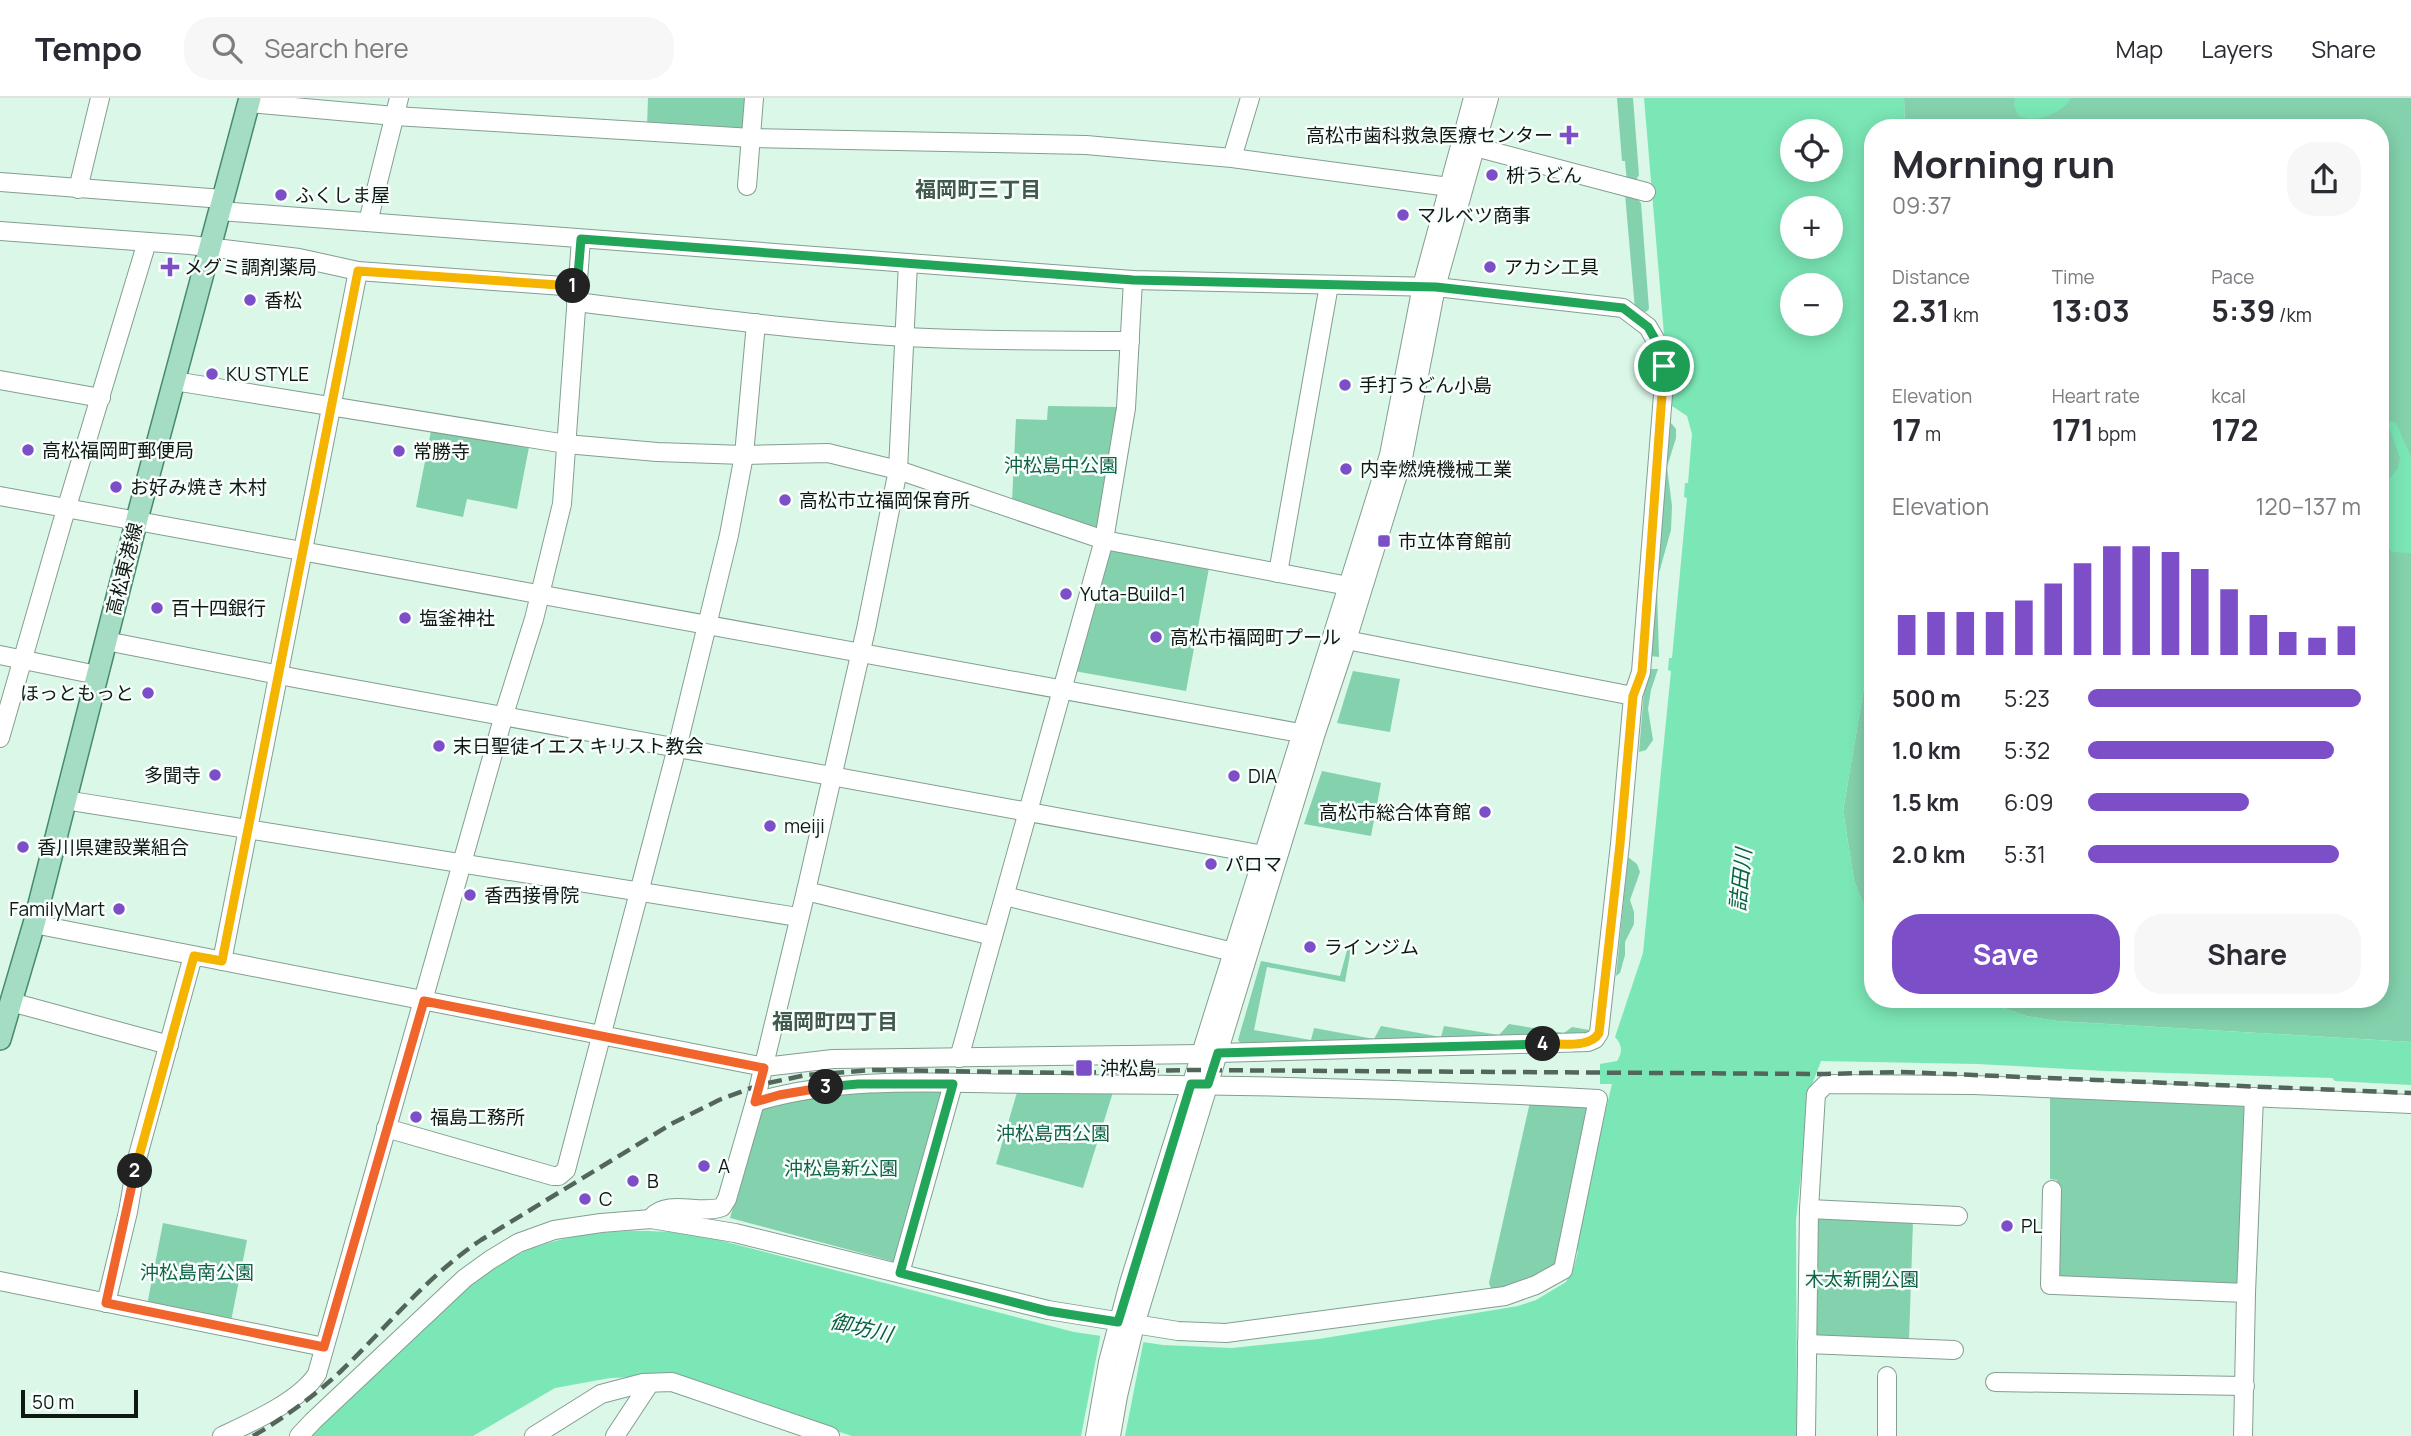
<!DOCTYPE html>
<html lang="en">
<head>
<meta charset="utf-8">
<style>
  :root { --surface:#fff; --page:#f7f7f7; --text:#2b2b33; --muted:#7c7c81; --line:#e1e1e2; --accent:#7c4ec7 }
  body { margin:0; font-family:Manrope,"Noto Sans JP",sans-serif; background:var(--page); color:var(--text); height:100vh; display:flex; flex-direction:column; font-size:26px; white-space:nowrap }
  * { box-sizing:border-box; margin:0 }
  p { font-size:23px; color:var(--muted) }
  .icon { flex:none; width:38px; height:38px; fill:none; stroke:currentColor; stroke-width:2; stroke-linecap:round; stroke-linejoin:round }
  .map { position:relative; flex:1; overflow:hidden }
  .sheet { position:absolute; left:1864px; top:21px; width:525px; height:889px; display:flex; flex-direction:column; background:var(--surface); border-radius:28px; box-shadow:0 4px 18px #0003 }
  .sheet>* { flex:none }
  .buttons { position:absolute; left:1780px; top:21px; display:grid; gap:14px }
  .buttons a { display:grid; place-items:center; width:63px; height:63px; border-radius:50%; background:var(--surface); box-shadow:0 4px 18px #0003; font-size:35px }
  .scale { position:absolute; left:21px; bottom:18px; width:117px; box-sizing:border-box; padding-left:7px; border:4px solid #0f1914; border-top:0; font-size:19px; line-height:24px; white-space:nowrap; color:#0f1914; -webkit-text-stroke:5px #f8fefb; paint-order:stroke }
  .pin { position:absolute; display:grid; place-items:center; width:60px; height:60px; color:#fff; margin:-30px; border:4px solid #fff; border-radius:50%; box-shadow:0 2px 7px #0007 }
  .km { position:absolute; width:35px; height:35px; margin:-18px; border-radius:50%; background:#222; color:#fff; font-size:19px; line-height:35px; text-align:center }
  .round { display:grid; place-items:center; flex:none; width:74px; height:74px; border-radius:28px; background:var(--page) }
  .overview { display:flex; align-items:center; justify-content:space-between; height:119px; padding:0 28px }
  h1 { font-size:38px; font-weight:700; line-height:52px }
  .stats { display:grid; grid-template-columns:repeat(3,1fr); gap:10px; height:119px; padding:7px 28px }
  .stats div { display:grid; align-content:center }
  .stats b { font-size:30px; font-weight:700 }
  .stats small { font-size:19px; font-weight:400 }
  .stats p { font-size:19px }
  .chart { height:196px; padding:14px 28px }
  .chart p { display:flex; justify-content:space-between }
  .chart svg { width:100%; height:126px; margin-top:7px; stroke:var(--accent); stroke-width:6 }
  .action { display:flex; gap:14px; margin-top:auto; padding:14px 28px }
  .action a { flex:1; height:80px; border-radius:28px; background:var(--accent); color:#fff; font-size:28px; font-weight:700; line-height:80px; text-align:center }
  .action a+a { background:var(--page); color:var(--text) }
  ul { padding:0 28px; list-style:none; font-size:23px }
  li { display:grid; grid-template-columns:112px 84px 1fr; align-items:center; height:52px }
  li i { height:18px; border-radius:9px; background:var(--accent) }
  header { display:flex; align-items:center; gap:42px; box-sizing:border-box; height:98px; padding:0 35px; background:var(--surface); border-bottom:2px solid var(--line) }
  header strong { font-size:33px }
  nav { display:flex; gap:38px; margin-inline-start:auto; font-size:24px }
  .search { width:490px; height:63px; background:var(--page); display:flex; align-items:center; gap:18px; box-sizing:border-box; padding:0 24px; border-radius:28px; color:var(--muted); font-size:26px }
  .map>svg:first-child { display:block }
  .green { fill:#84d2ad }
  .water { fill:#7be7b6; fill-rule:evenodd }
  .pier { fill:#daf7e8 }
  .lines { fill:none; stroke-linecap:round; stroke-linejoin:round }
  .minor-casing { stroke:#849e91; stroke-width:20 }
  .major-casing { stroke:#488a6c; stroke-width:24 }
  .minor { stroke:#fff; stroke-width:18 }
  .major { stroke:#a4ddc4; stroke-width:21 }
  .rail { stroke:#54655c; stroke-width:4.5; stroke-dasharray:14 7; stroke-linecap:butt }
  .split-1-casing { stroke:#fff; stroke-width:14 }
  .split-2-casing { stroke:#fff; stroke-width:14 }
  .split-3-casing { stroke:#fff; stroke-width:14 }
  .split-4-casing { stroke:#fff; stroke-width:14 }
  .split-5-casing { stroke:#fff; stroke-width:14 }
  .split-1 { stroke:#22a559; stroke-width:9 }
  .split-2 { stroke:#f5b400; stroke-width:9 }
  .split-3 { stroke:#f0652b; stroke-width:9 }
  .split-4 { stroke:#22a559; stroke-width:9 }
  .split-5 { stroke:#f5b400; stroke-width:9 }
  .poi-dot { fill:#7c4ec7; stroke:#f8fefb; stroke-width:2.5 }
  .labels { text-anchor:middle; stroke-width:5; stroke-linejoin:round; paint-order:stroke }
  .poi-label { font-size:19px; fill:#0f1914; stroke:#f8fefb; text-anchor:start }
  .park-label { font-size:19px; fill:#0f6446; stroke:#f8fefb }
  .street-label { font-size:19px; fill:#0f1914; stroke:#f8fefb }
  .neighbourhood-label { font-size:21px; font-weight:bold; fill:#425a4e; stroke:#f8fefb }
  .water-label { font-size:21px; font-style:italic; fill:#086142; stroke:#f8fefb }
</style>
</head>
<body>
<header>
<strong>Tempo</strong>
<div class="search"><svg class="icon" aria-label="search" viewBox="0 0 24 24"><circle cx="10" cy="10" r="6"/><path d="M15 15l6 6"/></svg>Search here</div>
<nav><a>Map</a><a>Layers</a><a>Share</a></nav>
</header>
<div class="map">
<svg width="2411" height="1338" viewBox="0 0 2411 1338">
  <rect width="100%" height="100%" fill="#daf7e8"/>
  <g class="green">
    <path d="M648,0H748L746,28L739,35L647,29Z"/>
    <path d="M1617,0H1633L1639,77L1635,84H1627L1625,63H1622Z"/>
    <path d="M1904,0H2411V944L2057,923L2026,918L1978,901H2380V30H1905Z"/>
    <path d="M1625,96L1635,99L1641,105L1649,211L1646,214L1635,211Z"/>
    <path d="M1048,308L1119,309L1100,434L1012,403L1016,321L1047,322Z"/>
    <path d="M1666,322L1672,326L1676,331V340L1667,369L1672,408L1671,432L1659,475L1657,490L1659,559L1650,558V571H1658L1651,592L1648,611L1653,642L1646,652L1639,654Z"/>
    <path d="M432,328L530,344L517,411L467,401L463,419L416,409Z"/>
    <path d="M1115,451L1209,470L1186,593L1074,573L1105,457Z"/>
    <path d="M1872,521V822L1867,815L1854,783L1843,713L1865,583Z"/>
    <path d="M1353,573L1400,581L1390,634L1337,625Z"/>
    <path d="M1322,673L1381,685L1371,738L1304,726Z"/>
    <path d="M1628,759L1637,766L1640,774L1630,802L1634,814V826L1625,844V857L1620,875L1616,878Z"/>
    <path d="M1349,845H1352L1345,884L1267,869L1254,932L1311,942L1314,930L1374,941L1381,928L1441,939L1444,928L1499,937L1509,926L1564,935L1572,929L1589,932L1585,938L1242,947L1238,942L1261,863L1340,878Z"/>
    <path d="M943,991L895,1164L730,1120L762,1007L809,996Z"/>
    <path d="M1018,991H1114L1083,1090L996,1066Z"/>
    <path d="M2050,996L2240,1005L2249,1016L2243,1190L2054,1183L2057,1082L2050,1081Z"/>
    <path d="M1530,1004L1584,1005L1589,1010L1555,1171L1493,1196L1489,1185Z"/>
    <path d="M1813,1119L1913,1123L1909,1243L1811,1239Z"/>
    <path d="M163,1125L247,1142L231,1223L147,1207Z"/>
  </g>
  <g class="water">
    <path d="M1644,0H1904L1905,30H1872V521L1865,583L1843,713L1854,783L1867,815L1872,822V901H1978L2026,918L2057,923L2411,944V987L2335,983L2332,980L2105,973L1977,966L1821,963L1810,992L1796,1122L1797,1338H852L669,1279H636L610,1280L555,1290L473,1338H310L466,1190C480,1179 494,1168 511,1160C566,1131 647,1128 707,1139L1074,1234L1163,1247L1232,1250L1319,1241L1518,1208L1536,1202L1566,1184L1574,1169L1578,1153L1576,1152L1590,1078L1612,986H1600V966L1617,963C1623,954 1622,946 1615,939L1643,855L1671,573L1668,572L1669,560H1672L1687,400L1684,399L1685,385H1688L1692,336L1687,318L1672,308V284L1665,248ZM1792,33H1830V72H1792ZM1792,110H1830V149H1792ZM1792,187H1830V226H1792Z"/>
    <path d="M2015,0H2071C2063,15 2034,27 2018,17L2014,7Z"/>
    <path d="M2391,323L2396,325L2411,359V455L2392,454L2380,437V392L2398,370L2400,360L2388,326Z"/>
  </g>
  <path class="pier" d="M1101,1235L1144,1241L1125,1338H1081Z"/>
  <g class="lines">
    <defs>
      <g id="minor">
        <path d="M249,5L395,18L752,40L1086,47L1232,60L1449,89"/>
        <path d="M1464,46L1646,94"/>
        <path d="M1232,60L1250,0"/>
        <path d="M0,84L223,101"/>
        <path d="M747,88L754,0"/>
        <path d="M78,91L100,0"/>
        <path d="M220,113L1133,182L1436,189L1623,210L1648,229L1659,248L1664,268V284L1641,574L1633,598L1620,746L1599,935L1595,941L1588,944L1218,955"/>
        <path d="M368,124L399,0"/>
        <path d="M0,133L190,147L299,160L358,173L577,189"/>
        <path d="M576,204C686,217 795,232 905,239C980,243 1055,243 1130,243"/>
        <path d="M0,282L101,300"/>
        <path d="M174,283L566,346L657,354L744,357L828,355L898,372L1104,442L1359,490"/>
        <path d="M0,398L1311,637"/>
        <path d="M1278,475L1329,187"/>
        <path d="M1336,540L1633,598"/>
        <path d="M106,543L300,581L1264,757"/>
        <path d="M0,557L97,577"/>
        <path d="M0,640L62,425L147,144"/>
        <path d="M65,702L798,819"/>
        <path d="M806,793L993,838"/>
        <path d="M1005,798L1233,854"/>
        <path d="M34,826L764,969L833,961L1201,956"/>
        <path d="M222,863L358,173"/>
        <path d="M11,904L169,947"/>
        <path d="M959,960L1104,442L1126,310L1133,182"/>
        <path d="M386,1030L553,1078H559L566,1072L679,642L729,437L744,357L756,225"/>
        <path d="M1809,1111L1958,1118"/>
        <path d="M652,1119C668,1101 701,1117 722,1109L727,1101L755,1004L806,793L866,531L898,372L908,165"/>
        <path d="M900,1175L953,986"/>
        <path d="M0,1183L324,1249"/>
        <path d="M2050,1187L2052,1092"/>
        <path d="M2054,1187L2246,1195"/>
        <path d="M106,1205L128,1114L137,1061L193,858"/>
        <path d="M1807,1246L1954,1252"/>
        <path d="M1887,1278V1338"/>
        <path d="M1995,1284L2245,1288"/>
        <path d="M222,1338C250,1325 300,1303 317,1276L506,610L534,521L562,406L581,141"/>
        <path d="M299,1338L313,1323L465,1180L490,1162L518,1145L554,1132L601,1125L651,1121L735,1135L1048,1212L1178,1233L1226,1235L1505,1198L1536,1187L1563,1172L1598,1001C1414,991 1230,986 1046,986C949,986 849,976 755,1004"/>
        <path d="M534,1338L601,1296L643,1285L672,1284L830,1338"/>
        <path d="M615,1338L650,1285"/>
        <path d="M1095,1338L1108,1264L1129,1185L1389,357L1422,188L1473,0"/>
        <path d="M1111,1338L1118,1298L1135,1227L1315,638L1347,542L1403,360L1436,189L1489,0"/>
        <path d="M1806,1338L1809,1111L1816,996L1826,986L1974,987L2411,1006"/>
        <path d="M2243,1338L2246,1195L2254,999"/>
      </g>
      <path id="major" d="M0,941L34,826L137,421L250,0"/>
    </defs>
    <use href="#minor" class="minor-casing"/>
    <use href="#major" class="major-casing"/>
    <use href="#minor" class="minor"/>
    <use href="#major" class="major"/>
    <path class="rail" d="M253,1338C284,1320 313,1299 340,1274C388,1228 425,1180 481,1142L673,1025L719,1002L759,987L806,977L873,972L1072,975L1185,972L1826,976L1901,974L2411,995"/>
  </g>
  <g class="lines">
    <defs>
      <path id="split-1" d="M573,188L577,189L581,141L1133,182L1436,189L1623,210L1648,229L1659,248L1664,268"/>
      <path id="split-2" d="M135,1073L194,858L222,863L358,173L573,188"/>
      <path id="split-3" d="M135,1073L106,1205L324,1249L424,903L764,970L755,1004L779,997L826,989"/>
      <path id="split-4" d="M826,989L858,986H953L900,1175L1048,1213L1118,1224L1191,986H1208L1218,955L1543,946"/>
      <path id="split-5" d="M1543,946C1559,945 1590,951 1599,935L1620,746L1633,598L1642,574L1664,268"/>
    </defs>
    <use href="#split-1" class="split-1-casing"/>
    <use href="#split-2" class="split-2-casing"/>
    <use href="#split-3" class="split-3-casing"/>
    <use href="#split-4" class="split-4-casing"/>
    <use href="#split-5" class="split-5-casing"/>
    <use href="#split-1" class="split-1"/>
    <use href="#split-2" class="split-2"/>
    <use href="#split-3" class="split-3"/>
    <use href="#split-4" class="split-4"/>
    <use href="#split-5" class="split-5"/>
  </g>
  <g class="poi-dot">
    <path d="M1565.5 26.5h7v7h7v7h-7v7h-7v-7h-7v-7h7z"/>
    <circle cx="1492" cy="77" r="7"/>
    <circle cx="281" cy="97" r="7"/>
    <circle cx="1403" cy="117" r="7"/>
    <path d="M166.5 158.5h7v7h7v7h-7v7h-7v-7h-7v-7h7z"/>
    <circle cx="1490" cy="169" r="7"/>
    <circle cx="250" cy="202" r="7"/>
    <circle cx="212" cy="276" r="7"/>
    <circle cx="1345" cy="287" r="7"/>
    <circle cx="28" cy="352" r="7"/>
    <circle cx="399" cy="353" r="7"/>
    <circle cx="1346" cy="371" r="7"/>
    <circle cx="116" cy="389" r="7"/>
    <circle cx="785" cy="402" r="7"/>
    <rect x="1377" y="436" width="14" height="14" rx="3.5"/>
    <circle cx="1066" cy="496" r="7"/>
    <circle cx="157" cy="510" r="7"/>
    <circle cx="405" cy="520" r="7"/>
    <circle cx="1156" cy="539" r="7"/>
    <circle cx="148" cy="595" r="7"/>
    <circle cx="439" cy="648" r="7"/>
    <circle cx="215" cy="677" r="7"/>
    <circle cx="1234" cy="678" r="7"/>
    <circle cx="1485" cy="714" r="7"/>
    <circle cx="770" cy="728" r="7"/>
    <circle cx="23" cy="749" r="7"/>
    <circle cx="1211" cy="766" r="7"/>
    <circle cx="470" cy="797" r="7"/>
    <circle cx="119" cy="811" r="7"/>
    <circle cx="1310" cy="849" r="7"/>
    <rect x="1075" y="961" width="18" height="18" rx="3.5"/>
    <circle cx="416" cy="1019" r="7"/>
    <circle cx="704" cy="1068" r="7"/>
    <circle cx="633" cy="1083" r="7"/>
    <circle cx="585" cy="1101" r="7"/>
    <circle cx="2007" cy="1128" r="7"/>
  </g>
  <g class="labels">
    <g class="poi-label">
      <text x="1553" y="44" text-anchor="end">高松市歯科救急医療センター</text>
      <text x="1506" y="84">枡うどん</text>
      <text x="295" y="104">ふくしま屋</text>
      <text x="1417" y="124">マルベツ商事</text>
      <text x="184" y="176">メグミ調剤薬局</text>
      <text x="1504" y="176">アカシ工具</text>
      <text x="264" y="209">香松</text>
      <text x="226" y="283">KU STYLE</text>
      <text x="1359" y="294">手打うどん小島</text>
      <text x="42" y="359">高松福岡町郵便局</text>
      <text x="413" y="360">常勝寺</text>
      <text x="1360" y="378">内幸燃焼機械工業</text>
      <text x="130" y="396">お好み焼き 木村</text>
      <text x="799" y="409">高松市立福岡保育所</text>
      <text x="1398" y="450">市立体育館前</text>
      <text x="1080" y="503">Yuta-Build-1</text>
      <text x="171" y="517">百十四銀行</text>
      <text x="419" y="527">塩釜神社</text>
      <text x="1170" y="546">高松市福岡町プール</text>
      <text x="134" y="602" text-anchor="end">ほっともっと</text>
      <text x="453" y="655">末日聖徒イエス キリスト教会</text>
      <text x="201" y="684" text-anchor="end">多聞寺</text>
      <text x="1248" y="685">DIA</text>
      <text x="1471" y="721" text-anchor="end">高松市総合体育館</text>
      <text x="784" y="735">meiji</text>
      <text x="37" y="756">香川県建設業組合</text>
      <text x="1225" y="773">パロマ</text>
      <text x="484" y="804">香西接骨院</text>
      <text x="105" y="818" text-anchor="end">FamilyMart</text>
      <text x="1324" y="856">ラインジム</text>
      <text x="1100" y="977">沖松島</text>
      <text x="430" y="1026">福島工務所</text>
      <text x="718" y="1075">A</text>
      <text x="647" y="1090">B</text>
      <text x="599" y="1108">C</text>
      <text x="2021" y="1135">PL</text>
    </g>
    <g class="park-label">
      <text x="1061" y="374">沖松島中公園</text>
      <text x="1053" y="1042">沖松島西公園</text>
      <text x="841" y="1077">沖松島新公園</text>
      <text x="197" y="1181">沖松島南公園</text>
      <text x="1862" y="1188">木太新開公園</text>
    </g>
    <g class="street-label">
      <text transform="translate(124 471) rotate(-76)" y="7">高松東港線</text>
    </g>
    <g class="neighbourhood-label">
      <text x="978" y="99">福岡町三丁目</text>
      <text x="835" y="931">福岡町四丁目</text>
    </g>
    <g class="water-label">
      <text transform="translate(1741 782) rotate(-84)" y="7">詰田川</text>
      <text transform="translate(861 1230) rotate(13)" y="7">御坊川</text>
    </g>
  </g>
</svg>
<div class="buttons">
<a><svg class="icon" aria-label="locate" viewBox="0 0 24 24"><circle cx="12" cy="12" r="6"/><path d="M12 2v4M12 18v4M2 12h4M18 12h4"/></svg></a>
<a>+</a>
<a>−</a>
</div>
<div class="scale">50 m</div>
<div class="pin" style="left:1664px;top:268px;background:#1e9e55"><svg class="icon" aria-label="arrive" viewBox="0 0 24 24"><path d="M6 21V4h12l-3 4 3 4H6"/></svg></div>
<b class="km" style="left:573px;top:188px">1</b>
<b class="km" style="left:135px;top:1073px">2</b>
<b class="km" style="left:826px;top:989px">3</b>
<b class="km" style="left:1543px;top:946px">4</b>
<section class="sheet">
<div class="overview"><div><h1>Morning run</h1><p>09:37</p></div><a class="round"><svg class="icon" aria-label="share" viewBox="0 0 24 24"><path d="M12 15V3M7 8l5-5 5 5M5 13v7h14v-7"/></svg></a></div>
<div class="stats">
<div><p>Distance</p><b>2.31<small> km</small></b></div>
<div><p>Time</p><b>13:03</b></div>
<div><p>Pace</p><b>5:39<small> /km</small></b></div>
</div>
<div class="stats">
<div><p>Elevation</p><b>17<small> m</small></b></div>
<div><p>Heart rate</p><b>171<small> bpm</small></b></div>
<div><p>kcal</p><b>172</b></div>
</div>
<div class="chart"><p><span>Elevation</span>120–137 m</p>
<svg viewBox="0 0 160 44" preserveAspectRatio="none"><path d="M5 44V30M15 44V29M25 44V29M35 44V29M45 44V25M55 44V19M65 44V12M75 44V6M85 44V6M95 44V8M105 44V14M115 44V21M125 44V30M135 44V36M145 44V38M155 44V34"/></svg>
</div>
<ul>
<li><b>500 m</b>5:23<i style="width:100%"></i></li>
<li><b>1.0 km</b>5:32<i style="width:90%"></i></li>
<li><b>1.5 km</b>6:09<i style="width:59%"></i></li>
<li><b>2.0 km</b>5:31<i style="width:92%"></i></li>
</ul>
<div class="action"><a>Save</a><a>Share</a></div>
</section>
</div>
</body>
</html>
